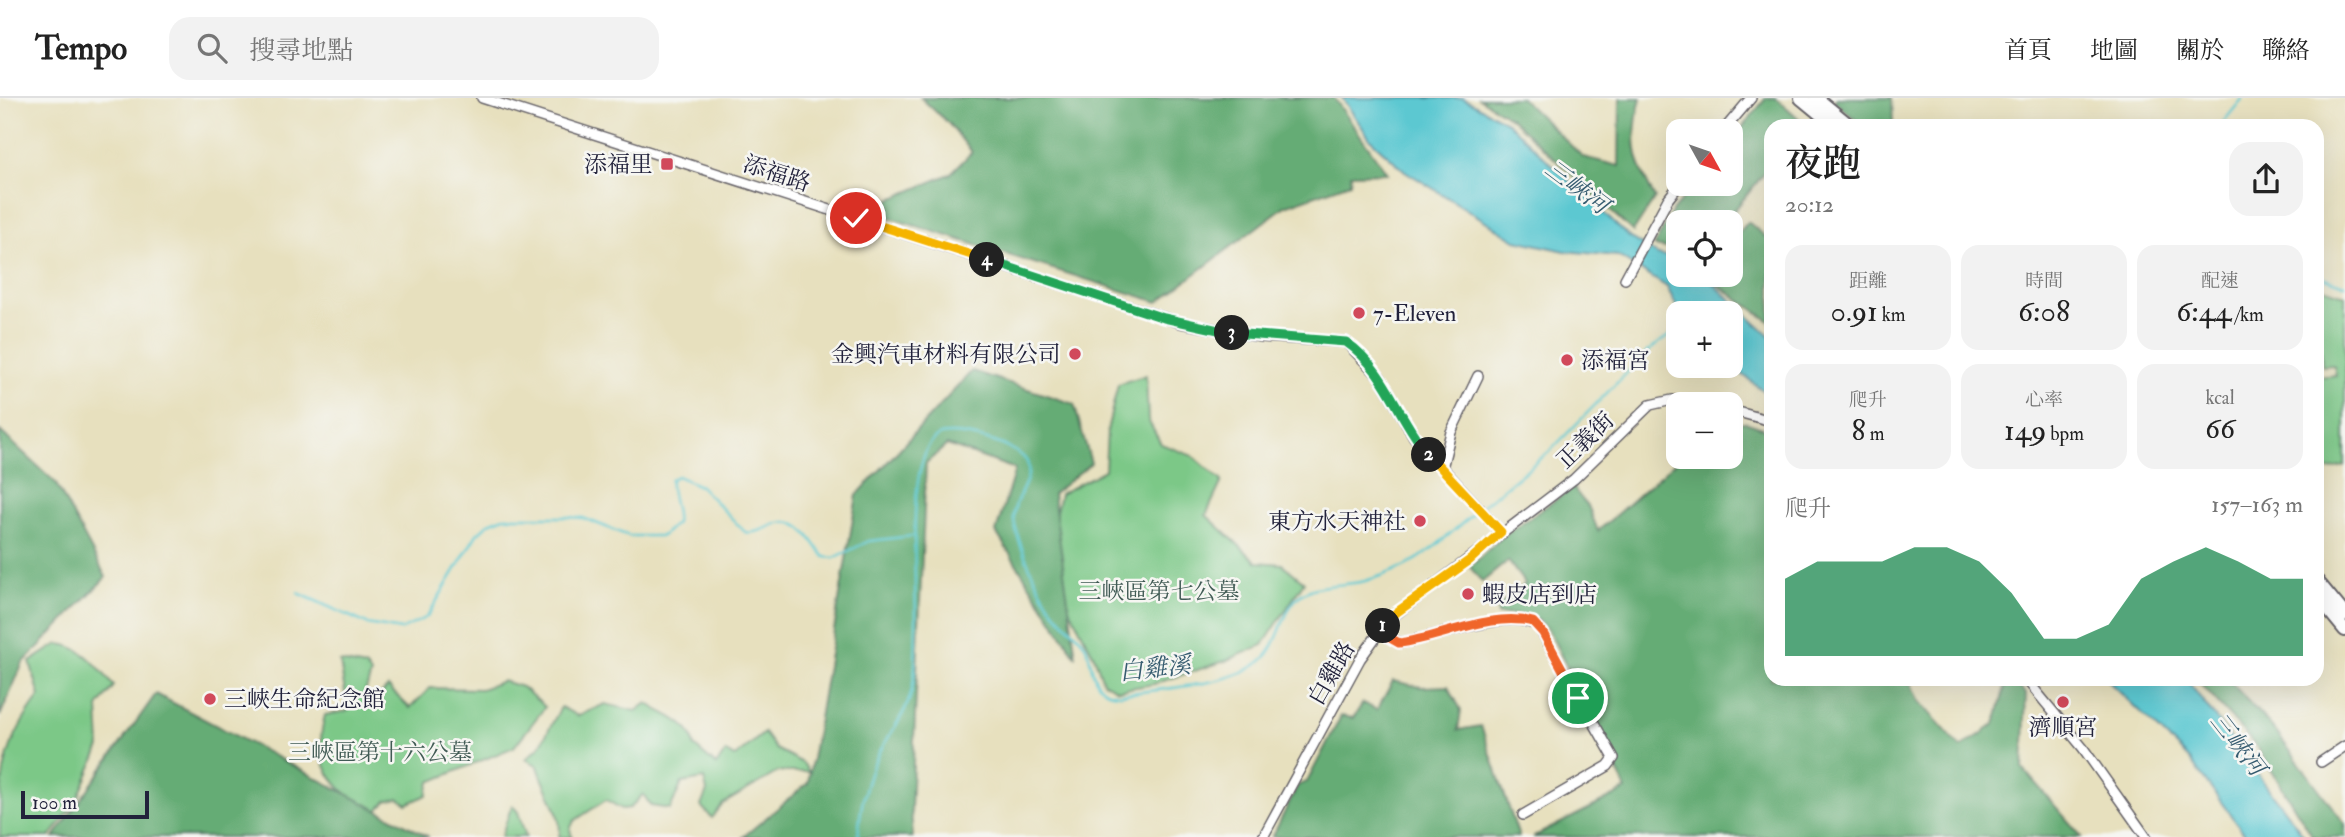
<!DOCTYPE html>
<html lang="zh-TW">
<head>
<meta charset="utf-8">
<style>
  :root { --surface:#fff; --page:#f2f2f2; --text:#222; --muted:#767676; --line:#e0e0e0; --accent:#0b8043 }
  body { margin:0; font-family:"IM FELL Double Pica","Noto Serif TC",serif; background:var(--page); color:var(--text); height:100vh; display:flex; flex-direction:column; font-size:26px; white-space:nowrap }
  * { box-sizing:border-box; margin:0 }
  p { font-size:23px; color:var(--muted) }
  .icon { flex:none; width:38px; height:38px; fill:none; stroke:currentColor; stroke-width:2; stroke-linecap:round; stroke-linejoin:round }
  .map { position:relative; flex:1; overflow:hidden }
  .drawer { position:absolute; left:1764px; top:21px; width:560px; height:567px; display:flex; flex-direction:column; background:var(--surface); border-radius:21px; box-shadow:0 7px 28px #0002 }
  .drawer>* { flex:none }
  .needle { width:46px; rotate:130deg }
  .controls { position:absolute; left:1666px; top:21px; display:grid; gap:14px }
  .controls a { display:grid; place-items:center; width:77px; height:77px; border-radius:14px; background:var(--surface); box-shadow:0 7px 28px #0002; font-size:35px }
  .scale { position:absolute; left:21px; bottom:18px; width:128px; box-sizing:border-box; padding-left:7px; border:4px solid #22223b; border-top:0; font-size:19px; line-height:24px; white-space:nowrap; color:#22223b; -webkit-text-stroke:5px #f6f6f2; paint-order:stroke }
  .pin { position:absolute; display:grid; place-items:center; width:60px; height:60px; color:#fff; margin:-30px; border:4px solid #fff; border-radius:50%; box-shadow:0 2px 7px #0007 }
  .km { position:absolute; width:35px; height:35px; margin:-18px; border-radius:50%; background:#222; color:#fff; font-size:19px; line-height:35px; text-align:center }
  .round { display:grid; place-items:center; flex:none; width:74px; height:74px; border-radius:21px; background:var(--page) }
  .summary { display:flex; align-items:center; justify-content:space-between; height:119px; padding:0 21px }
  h1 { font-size:38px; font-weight:600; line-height:52px }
  .figures { display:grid; grid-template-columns:repeat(3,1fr); gap:10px; height:119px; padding:7px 21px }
  .figures div { display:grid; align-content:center; border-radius:18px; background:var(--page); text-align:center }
  .figures b { font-size:30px; font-weight:600 }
  .figures small { font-size:19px; font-weight:400 }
  .figures p { font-size:19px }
  .chart { height:196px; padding:14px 21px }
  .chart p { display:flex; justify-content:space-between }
  .chart svg { width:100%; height:126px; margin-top:7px; fill:var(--accent); opacity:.7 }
  header { display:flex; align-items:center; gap:42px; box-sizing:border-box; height:98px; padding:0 35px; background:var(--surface); border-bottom:2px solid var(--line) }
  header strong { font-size:33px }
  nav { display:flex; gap:38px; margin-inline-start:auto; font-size:24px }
  .search { width:490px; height:63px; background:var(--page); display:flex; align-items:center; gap:18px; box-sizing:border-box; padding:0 24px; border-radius:21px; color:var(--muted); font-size:26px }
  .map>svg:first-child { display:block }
  .green { fill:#7cc887; stroke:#4f7561; stroke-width:2 }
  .forest { fill:#65ac74; stroke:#446758; stroke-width:2 }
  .water { fill:#5bc8d1; stroke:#3e7586; stroke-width:2 }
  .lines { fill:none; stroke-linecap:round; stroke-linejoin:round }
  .stream { stroke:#5bc8d1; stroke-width:2.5 }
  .minor-casing { stroke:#676469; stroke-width:12 }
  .major-casing { stroke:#676469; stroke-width:16 }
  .minor { stroke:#fff; stroke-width:9 }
  .major { stroke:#fff; stroke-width:12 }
  .split-1-casing { stroke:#fff; stroke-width:14 }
  .split-2-casing { stroke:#fff; stroke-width:14 }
  .split-3-casing { stroke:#fff; stroke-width:14 }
  .split-4-casing { stroke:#fff; stroke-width:14 }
  .split-5-casing { stroke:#fff; stroke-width:14 }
  .split-1 { stroke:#f0652b; stroke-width:9 }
  .split-2 { stroke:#f5b400; stroke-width:9 }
  .split-3 { stroke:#22a559; stroke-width:9 }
  .split-4 { stroke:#22a559; stroke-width:9 }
  .split-5 { stroke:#f5b400; stroke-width:9 }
  .poi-dot { fill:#d1495b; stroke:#f6f6f2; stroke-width:2.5 }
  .labels { text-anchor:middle; stroke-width:5; stroke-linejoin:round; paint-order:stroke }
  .poi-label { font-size:23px; fill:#22223b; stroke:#f6f6f2; text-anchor:start }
  .street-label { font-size:23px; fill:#22223b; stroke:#f6f6f2 }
  .park-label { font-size:23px; fill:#425c56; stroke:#f6f6f2 }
  .water-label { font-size:24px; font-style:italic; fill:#365c70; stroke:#f6f6f2 }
</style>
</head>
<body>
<header>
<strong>Tempo</strong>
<div class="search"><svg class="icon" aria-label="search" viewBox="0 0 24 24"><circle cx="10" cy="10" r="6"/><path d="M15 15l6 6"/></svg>搜尋地點</div>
<nav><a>首頁</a><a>地圖</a><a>關於</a><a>聯絡</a></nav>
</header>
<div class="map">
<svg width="2345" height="739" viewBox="0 0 2345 739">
  <rect width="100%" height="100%" fill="#f6f6f2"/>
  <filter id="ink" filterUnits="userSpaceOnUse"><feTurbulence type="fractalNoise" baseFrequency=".0143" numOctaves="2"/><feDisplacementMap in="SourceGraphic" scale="14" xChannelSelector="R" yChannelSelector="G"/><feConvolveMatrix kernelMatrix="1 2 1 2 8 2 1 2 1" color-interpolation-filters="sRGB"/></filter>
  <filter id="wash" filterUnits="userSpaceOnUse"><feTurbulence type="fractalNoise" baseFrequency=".00686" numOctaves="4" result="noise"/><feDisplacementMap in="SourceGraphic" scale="28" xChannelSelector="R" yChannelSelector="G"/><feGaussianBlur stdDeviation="1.57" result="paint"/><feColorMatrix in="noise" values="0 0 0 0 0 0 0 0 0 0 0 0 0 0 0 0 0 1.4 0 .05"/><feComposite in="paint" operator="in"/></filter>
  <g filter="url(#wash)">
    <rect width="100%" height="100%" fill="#e7e0be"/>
    <g class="green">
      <path d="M2317,188L2345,197V368L2318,374L2317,279L2336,277L2334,267L2322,268L2321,252L2317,247Z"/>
      <path d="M1146,277L1148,322L1161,346L1193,358L1222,383L1206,417L1257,464L1282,466L1304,484L1263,547L1225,563L1154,586L1118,592L1103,584L1095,560L1069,510L1050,440L1060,396L1105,372L1107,333L1118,286Z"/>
      <path d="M58,546C83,547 99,570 114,588L98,609L100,649L77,702L50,739H0C0,680 2,647 40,598L30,564Z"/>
      <path d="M340,564L366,569L371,576L364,598L373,605L388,589L410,610L430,590L481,591L503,583L522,589L545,609L514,649L430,684L427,697L407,706L399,700L386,703L374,717C333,688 311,669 325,617L348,613Z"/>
      <path d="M647,605C664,618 692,623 694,648L716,667L726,654L735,659L764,635L776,651L803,665L809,674H778L723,706L712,720L701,708L707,693L704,681L682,685L670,711L651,708L643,696L630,710L622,711L606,702L574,723L570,731L572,739H559C564,715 544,691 538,668L526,661L540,648L561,609L578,618L605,606L636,613Z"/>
      <path d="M512,707L518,714L526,739H501Z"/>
    </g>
    <g class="forest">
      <path d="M921,0H1334L1387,75L1351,76L1350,85L1285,108L1158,204L865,112L950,76L972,54L949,26Z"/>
      <path d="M1479,0H1521L1583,59L1619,68L1620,0H1641C1630,42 1634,62 1655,100L1633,134L1512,21Z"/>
      <path d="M1766,0H1776L1805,26L1771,28V67L1725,124H1678V152L1654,148L1673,112L1695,86H1731V43Z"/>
      <path d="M1837,0H1892L1893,28H1863L1834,3Z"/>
      <path d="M1748,124L1771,143V224L1704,177H1731V132L1737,137Z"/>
      <path d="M972,273L1074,306L1091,365L1053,396L1076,559L996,434L1015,371L947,347L926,365L911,711L913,739H743L808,685L857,397Z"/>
      <path d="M1731,324H1745L1771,333V581H1909L1918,602L1961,650L1995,626L2007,581H2012L2026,596L2023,671L2082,739H1533L1626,692L1572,570L1568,571C1546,531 1549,513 1498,517L1497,510L1525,486L1508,463L1482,484L1470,469L1503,438L1573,390L1589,410L1598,433L1681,359H1731Z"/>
      <path d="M0,333L55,384L106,479L23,565L0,618Z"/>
      <path d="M2196,581H2228L2276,634L2345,726V739H2313L2257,649Z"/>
      <path d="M1393,583L1421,589L1448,588L1461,612L1458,632L1481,628L1519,739H1272L1298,687L1307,684L1341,618L1353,620L1363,605L1377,612Z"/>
      <path d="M156,596L429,739H54Z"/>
    </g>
    <g class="water">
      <path d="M1342,0H1463L1507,24L1629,139L1658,157L1678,160V177H1704L1771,239V299L1731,267V215H1680L1667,189L1618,158L1565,153L1516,142L1405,73L1371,42Z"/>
      <path d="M2106,581H2186L2305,739H2247L2189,661Z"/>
    </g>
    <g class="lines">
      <g class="stream">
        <path d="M2220,28L2243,0"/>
        <path d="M2317,177L2345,187"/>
        <path d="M1482,408L1550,353L1647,254L1678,231"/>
        <path d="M298,495L367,526L401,532L427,519L477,436L489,425L504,419H568L583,420L629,438H662L676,425C678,410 669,396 671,381L677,378L700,388L745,434C762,438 777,418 794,426C809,433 815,449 825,459L834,460L869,443L912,438"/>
        <path d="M858,739C860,711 865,683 878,657C887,639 902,622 909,602C917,580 915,552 916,528C917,493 904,357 938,338C953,330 1025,347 1028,367C1032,385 1011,402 1014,422C1018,448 1041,498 1058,518C1066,527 1077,535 1084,545C1092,558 1090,579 1101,589C1106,595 1113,595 1120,596C1159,591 1243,588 1268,556C1281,539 1284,508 1302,496C1319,485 1346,488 1365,483C1422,467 1434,448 1477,413"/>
      </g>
    </g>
  </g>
  <g filter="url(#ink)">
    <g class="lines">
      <defs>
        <g id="minor">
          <path d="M482,0L1181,225L1261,239L1346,244L1380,279L1414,339L1501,434"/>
          <path d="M1723,33L1751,0"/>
          <path d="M1625,181L1668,101L1680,86"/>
          <path d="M1731,312L1771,323"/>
          <path d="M1442,370L1451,334L1478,278"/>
          <path d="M1378,533L1400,545C1433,541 1512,508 1539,529L1614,660L1608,668L1523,717"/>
          <path d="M2026,581L2083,650L2146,739"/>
          <path d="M2321,664L2345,648"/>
          <path d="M1263,739L1360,561L1388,522L1574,381L1650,307L1672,302L1703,306"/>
        </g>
        <g id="major">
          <path d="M1801,0L1835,28"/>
          <path d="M1816,0L1850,28"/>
          <path d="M2317,483L2345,517"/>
          <path d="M2317,498L2345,532"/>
        </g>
      </defs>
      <use href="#minor" class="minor-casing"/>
      <use href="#major" class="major-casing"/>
      <use href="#minor" class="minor"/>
      <use href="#major" class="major"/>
    </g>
  </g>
  <g class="lines" filter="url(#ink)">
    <defs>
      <path id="split-1" d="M1383,528L1378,533L1399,545C1442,540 1490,513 1533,524L1543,535L1578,600"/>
      <path id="split-2" d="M1383,528L1397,514L1470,462L1501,434L1429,357"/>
      <path id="split-3" d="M1232,235L1346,244C1387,272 1398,322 1429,357"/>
      <path id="split-4" d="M987,162L1164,220L1232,235"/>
      <path id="split-5" d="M856,120L987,162"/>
    </defs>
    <use href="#split-1" class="split-1-casing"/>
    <use href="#split-2" class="split-2-casing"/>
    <use href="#split-3" class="split-3-casing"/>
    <use href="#split-4" class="split-4-casing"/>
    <use href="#split-5" class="split-5-casing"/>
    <use href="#split-1" class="split-1"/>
    <use href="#split-2" class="split-2"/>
    <use href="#split-3" class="split-3"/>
    <use href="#split-4" class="split-4"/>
    <use href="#split-5" class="split-5"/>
  </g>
  <g class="poi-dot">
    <rect x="660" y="59" width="14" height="14" rx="3.5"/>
    <circle cx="1359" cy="215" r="7"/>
    <circle cx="1075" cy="256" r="7"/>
    <circle cx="1567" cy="262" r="7"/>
    <circle cx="1420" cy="423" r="7"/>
    <circle cx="1468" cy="496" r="7"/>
    <circle cx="210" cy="601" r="7"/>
    <circle cx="2063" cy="604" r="7"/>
  </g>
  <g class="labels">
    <g class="poi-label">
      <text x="653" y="74" text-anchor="end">添福里</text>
      <text x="1373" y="223">7-Eleven</text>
      <text x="1061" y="264" text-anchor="end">金興汽車材料有限公司</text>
      <text x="1581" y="270">添福宮</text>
      <text x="1406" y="431" text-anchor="end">東方水天神社</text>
      <text x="1482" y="504">蝦皮店到店</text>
      <text x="224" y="609">三峽生命紀念館</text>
      <text x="2063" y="637" text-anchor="middle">濟順宮</text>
    </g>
    <g class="street-label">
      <text transform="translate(777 75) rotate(18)" y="8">添福路</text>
      <text transform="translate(1585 342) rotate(-44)" y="8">正義街</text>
      <text transform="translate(1331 575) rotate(-60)" y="8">白雞路</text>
    </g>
    <g class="park-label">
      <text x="1159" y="501">三峽區第七公墓</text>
      <text x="380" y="662">三峽區第十六公墓</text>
    </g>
    <g class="water-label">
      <text transform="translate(1577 89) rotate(37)" y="8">三峽河</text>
      <text transform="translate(1155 570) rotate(-6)" y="8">白雞溪</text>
      <text transform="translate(2238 646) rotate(52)" y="8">三峽河</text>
    </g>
  </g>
</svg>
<div class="controls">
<a><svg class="needle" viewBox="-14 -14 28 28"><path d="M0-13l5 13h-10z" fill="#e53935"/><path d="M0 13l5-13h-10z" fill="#767676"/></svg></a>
<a><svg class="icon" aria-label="locate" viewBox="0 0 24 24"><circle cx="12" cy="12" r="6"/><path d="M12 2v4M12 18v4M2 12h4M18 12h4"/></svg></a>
<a>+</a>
<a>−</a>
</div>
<div class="scale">100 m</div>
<div class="pin" style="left:1578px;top:600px;background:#1e9e55"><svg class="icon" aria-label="arrive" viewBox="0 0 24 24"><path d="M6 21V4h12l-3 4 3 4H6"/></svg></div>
<div class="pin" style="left:856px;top:120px;background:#d93025"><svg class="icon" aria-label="check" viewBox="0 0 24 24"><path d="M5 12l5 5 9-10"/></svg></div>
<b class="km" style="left:1383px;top:528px">1</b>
<b class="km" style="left:1429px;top:357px">2</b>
<b class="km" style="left:1232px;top:235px">3</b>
<b class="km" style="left:987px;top:162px">4</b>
<section class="drawer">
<div class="summary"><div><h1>夜跑</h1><p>20:12</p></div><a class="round"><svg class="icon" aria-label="share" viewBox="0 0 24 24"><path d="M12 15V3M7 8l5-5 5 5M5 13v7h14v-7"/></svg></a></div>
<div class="figures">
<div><p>距離</p><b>0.91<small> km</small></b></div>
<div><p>時間</p><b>6:08</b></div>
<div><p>配速</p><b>6:44<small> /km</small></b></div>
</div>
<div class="figures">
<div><p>爬升</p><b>8<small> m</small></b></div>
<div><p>心率</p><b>149<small> bpm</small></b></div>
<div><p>kcal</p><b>66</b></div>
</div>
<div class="chart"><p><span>爬升</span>157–163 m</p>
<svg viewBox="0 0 160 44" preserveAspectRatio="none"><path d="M0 44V17L10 11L20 11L30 11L40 6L50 6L60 11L70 22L80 38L90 38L100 33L110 17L120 11L130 6L140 11L150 17L160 17V44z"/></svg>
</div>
</section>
</div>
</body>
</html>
